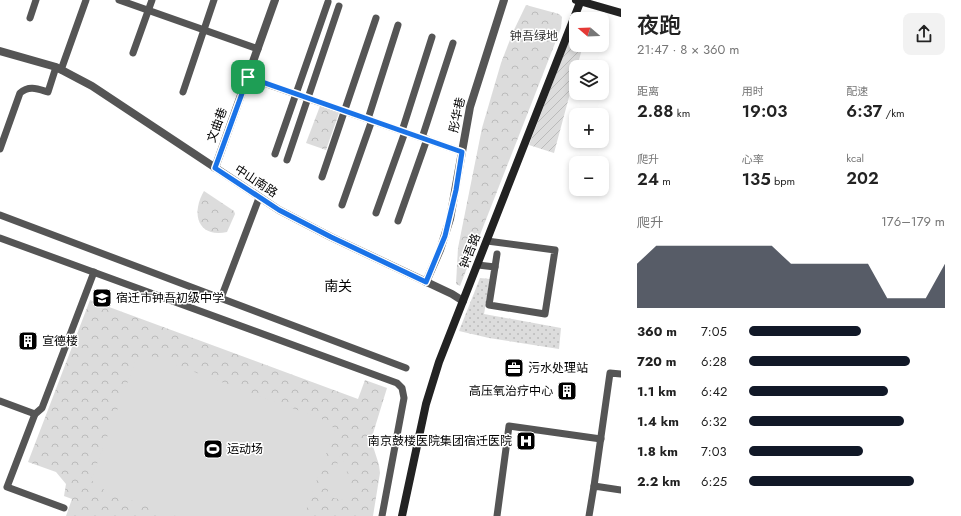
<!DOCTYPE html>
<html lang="zh">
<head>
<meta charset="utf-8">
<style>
  :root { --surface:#fff; --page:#f2f2f2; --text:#222; --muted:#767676; --accent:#111827 }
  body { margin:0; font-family:Jost,"Noto Sans SC",sans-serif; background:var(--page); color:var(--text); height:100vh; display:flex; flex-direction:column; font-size:15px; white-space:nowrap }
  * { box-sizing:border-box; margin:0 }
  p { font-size:13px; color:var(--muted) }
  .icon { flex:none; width:22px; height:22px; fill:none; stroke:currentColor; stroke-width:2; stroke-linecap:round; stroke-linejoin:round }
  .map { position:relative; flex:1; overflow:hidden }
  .drawer { display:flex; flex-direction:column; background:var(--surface); width:340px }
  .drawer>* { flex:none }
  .needle { width:26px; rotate:289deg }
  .fabs { position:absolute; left:569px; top:12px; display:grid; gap:8px }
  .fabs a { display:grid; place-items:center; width:40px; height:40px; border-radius:8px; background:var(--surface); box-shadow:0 2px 6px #0003; font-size:20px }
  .pin { position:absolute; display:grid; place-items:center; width:34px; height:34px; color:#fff; margin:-17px; border-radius:8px; box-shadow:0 2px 6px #0006 }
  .round { display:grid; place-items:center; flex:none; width:42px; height:42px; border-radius:8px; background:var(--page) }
  .summary { display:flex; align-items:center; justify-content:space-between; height:68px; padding:0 16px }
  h1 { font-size:22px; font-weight:600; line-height:30px }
  .metrics { display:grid; grid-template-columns:repeat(3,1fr); gap:6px; height:68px; padding:4px 16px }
  .metrics div { display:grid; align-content:center }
  .metrics b { font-size:17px; font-weight:600 }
  .metrics small { font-size:11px; font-weight:400 }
  .metrics p { font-size:11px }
  .chart { height:112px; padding:8px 16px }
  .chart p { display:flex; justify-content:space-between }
  .chart svg { width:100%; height:72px; margin-top:4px; fill:var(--accent); opacity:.7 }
  ul { padding:0 16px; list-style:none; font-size:13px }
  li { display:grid; grid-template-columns:64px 48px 1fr; align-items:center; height:30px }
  li i { height:10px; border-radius:5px; background:var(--accent) }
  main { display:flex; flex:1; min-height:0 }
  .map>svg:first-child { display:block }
  .grass { fill:url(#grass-dots) }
  .forest { fill:url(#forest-crowns) }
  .garden { fill:url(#garden-furrows) }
  .pitch { fill:#dcdcdc }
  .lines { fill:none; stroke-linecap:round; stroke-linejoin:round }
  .lane { stroke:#555; stroke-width:7 }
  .street { stroke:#555; stroke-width:8 }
  .secondary { stroke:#222; stroke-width:8 }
  .route-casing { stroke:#fff; stroke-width:8 }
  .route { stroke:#1a73e8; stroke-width:5 }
  .labels { text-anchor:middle; stroke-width:3; stroke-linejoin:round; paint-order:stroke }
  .park-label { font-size:12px; fill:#333; stroke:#fff }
  .street-label { font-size:12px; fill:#000; stroke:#fff }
  .poi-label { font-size:12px; fill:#000; stroke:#fff; text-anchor:start }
  .quarter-label { font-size:14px; fill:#000; stroke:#fff }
</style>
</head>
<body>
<main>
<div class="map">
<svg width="621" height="516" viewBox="0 0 621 516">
  <defs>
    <pattern id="grass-dots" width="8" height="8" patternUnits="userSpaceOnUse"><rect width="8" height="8" fill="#dcdcdc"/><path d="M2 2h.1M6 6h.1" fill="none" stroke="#bbb" stroke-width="1.8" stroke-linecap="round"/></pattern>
    <pattern id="forest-crowns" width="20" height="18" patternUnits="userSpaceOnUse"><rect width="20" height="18" fill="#dcdcdc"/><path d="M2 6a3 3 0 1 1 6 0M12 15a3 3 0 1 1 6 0" fill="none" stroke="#bbb"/></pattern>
    <pattern id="garden-furrows" width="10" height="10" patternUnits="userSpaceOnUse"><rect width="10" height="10" fill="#dcdcdc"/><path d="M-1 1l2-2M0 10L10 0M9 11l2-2" fill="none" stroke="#bbb"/></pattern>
  </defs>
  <rect width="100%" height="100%" fill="#fff"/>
  <path class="grass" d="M480,278L490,279L484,314L561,328L559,349L489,338L459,331Z"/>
  <g class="forest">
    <path d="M526,5L559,14L562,17L561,28L460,286L456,284L458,248L482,128L501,63L513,32Z"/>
    <path d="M320,106L339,113L326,150L306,143Z"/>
    <path d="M204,191L234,211L235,214L227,232C197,238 191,213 204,191Z"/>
    <path d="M90,300L358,399L365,380L387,388L371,440L379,465L380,473L373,516H66L72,499L64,496L66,484L56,472L28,462Z"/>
  </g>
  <path class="garden" d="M576,22V45H583L554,153L529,145Z"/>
  <g class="pitch">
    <path d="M151,356L322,419L335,429L304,516H176L107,492L91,480L137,357Z"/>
    <path d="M341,453L355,497C345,501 335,499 326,496Z"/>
  </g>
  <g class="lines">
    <g class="lane">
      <path d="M119,0L258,49"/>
      <path d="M30,18L36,0"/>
      <path d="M133,53L152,0"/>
      <path d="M61,70L86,0"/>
      <path d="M247,77L462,152"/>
      <path d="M183,92L214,0"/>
      <path d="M368,119L398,25"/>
      <path d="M402,131L432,37"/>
      <path d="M422,138L453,43"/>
      <path d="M0,149L20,93C29,85 38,89 48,92L56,67"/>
      <path d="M275,154L328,2"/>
      <path d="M287,160L339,6"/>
      <path d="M322,177L376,18"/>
      <path d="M342,205L372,120"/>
      <path d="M376,213L405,132"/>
      <path d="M0,215L406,368"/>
      <path d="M398,221L427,139"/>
      <path d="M0,238L397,383L402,388L404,398L382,516"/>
      <path d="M478,265L495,267L489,305L545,314L555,250L487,241"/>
      <path d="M495,267L497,254"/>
      <path d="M221,298L259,198"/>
      <path d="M0,401L35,414"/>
      <path d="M594,486L610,373L621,374"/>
      <path d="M64,508L7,487L35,414L42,408L94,272"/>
      <path d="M497,516L509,426L601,439"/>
      <path d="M589,516L594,486L621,490"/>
    </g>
    <g class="street">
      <path d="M0,51L56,67L92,86L279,210L331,237L452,294L463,301"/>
      <path d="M215,168L275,0"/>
      <path d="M426,282L440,250L450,219L470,107L504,0"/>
    </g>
    <g class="secondary">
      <path d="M576,0L621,13"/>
      <path d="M402,516L426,404L439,362L581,0"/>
    </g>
  </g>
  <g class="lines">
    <defs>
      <path id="route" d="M248,77L462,152L456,190L445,236L426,282L331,237L279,210L215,168Z"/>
    </defs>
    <use href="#route" class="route-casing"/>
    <use href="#route" class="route"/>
  </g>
  <defs>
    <symbol id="school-square" viewBox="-11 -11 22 22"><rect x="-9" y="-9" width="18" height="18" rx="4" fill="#000" stroke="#fff"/><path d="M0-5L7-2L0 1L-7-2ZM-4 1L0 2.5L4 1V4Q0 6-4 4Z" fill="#fff"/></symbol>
    <symbol id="building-square" viewBox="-11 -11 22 22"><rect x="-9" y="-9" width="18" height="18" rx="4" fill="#000" stroke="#fff"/><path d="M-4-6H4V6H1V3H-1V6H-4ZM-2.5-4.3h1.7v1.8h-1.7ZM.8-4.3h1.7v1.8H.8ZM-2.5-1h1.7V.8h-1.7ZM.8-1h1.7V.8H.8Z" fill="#fff"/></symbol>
    <symbol id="office-square" viewBox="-11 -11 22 22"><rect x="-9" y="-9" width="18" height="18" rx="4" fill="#000" stroke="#fff"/><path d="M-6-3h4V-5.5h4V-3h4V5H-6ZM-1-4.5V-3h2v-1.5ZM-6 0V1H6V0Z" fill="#fff"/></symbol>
    <symbol id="hospital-square" viewBox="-11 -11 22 22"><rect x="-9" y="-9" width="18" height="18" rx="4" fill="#000" stroke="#fff"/><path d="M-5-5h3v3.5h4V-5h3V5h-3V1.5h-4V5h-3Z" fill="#fff"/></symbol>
    <symbol id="stadium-square" viewBox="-11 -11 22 22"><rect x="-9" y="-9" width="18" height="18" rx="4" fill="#000" stroke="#fff"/><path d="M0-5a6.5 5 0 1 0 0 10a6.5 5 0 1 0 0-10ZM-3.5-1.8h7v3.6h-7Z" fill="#fff"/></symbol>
  </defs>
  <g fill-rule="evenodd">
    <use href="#school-square" x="91" y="287" width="22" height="22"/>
    <use href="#building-square" x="17" y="330" width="22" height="22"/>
    <use href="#office-square" x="503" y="357" width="22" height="22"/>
    <use href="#building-square" x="556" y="380" width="22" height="22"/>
    <use href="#hospital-square" x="515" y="430" width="22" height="22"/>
    <use href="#stadium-square" x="202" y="438" width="22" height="22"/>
  </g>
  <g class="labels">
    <g class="park-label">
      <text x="534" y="40">钟吾绿地</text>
    </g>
    <g class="street-label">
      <text transform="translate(457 115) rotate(-78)" y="4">彤华巷</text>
      <text transform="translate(217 125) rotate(-70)" y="4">文曲巷</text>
      <text transform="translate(256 181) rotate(33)" y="4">中山南路</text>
      <text transform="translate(470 251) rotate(-69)" y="4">钟吾路</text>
    </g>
    <g class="poi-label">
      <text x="116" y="302">宿迁市钟吾初级中学</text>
      <text x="42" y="345">宣德楼</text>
      <text x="528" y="372">污水处理站</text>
      <text x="553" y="395" text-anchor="end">高压氧治疗中心</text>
      <text x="512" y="445" text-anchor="end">南京鼓楼医院集团宿迁医院</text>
      <text x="227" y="453">运动场</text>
    </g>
    <g class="quarter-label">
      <text x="338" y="291">南关</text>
    </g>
  </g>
</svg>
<div class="fabs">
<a><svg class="needle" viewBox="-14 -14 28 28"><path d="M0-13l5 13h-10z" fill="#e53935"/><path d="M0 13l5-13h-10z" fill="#767676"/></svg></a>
<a><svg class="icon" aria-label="layers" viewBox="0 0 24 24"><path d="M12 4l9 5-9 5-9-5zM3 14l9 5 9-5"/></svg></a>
<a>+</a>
<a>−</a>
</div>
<div class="pin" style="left:248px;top:77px;background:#1e9e55"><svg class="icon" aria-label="arrive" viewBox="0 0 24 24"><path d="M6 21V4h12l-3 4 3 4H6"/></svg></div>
</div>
<section class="drawer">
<div class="summary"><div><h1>夜跑</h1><p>21:47 · 8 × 360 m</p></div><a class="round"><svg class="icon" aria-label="share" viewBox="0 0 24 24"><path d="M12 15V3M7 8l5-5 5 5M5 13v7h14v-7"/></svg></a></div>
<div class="metrics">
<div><p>距离</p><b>2.88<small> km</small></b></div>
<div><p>用时</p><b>19:03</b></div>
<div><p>配速</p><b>6:37<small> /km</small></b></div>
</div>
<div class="metrics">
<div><p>爬升</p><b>24<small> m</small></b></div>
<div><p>心率</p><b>135<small> bpm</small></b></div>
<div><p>kcal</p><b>202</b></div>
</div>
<div class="chart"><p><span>爬升</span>176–179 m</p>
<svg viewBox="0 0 160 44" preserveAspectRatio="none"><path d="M0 44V17L10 6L20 6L30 6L40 6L50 6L60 6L70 6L80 17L90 17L100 17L110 17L120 17L130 38L140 38L150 38L160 17V44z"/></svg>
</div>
<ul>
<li><b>360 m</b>7:05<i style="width:57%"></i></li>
<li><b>720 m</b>6:28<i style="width:82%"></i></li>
<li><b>1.1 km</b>6:42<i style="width:71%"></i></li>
<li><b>1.4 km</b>6:32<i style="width:79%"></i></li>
<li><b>1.8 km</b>7:03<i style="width:58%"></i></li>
<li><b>2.2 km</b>6:25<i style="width:84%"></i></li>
</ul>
</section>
</main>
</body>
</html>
